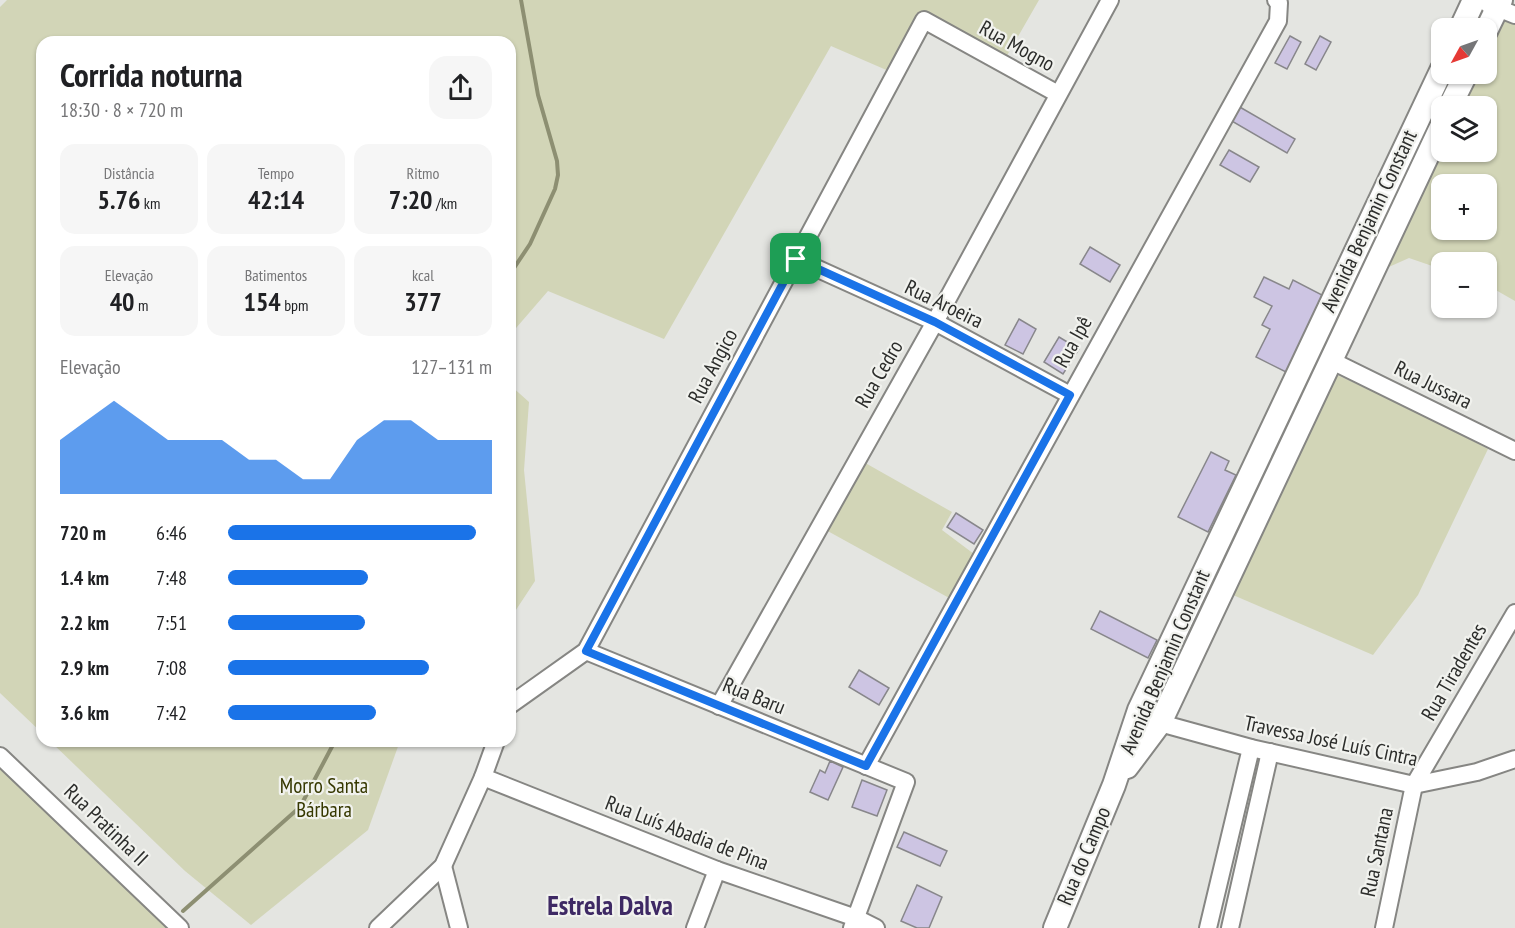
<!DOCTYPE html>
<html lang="pt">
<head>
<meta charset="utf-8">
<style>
  :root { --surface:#fff; --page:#f6f6f6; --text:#202124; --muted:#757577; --accent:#1a73e8 }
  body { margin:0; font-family:"PT Sans Narrow",sans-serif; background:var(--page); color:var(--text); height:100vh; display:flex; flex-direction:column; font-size:22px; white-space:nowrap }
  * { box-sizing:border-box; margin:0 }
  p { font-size:20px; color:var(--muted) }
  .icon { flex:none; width:33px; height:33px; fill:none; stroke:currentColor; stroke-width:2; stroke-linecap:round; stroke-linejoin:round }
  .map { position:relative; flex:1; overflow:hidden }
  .details { position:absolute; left:36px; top:36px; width:480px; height:711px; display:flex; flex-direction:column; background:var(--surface); border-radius:18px; box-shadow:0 2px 4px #0004 }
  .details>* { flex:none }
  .needle { width:39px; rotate:230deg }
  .controls { position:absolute; left:1431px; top:18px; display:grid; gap:12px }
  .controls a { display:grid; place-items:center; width:66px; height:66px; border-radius:12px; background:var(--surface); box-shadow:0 2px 4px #0004; font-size:30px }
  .pin { position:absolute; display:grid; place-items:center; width:51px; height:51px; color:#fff; margin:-26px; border-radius:12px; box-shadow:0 3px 9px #0006 }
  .round { display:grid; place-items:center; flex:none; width:63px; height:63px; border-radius:18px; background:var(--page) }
  .summary { display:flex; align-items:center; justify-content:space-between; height:102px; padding:0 24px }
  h1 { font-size:33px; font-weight:700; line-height:45px }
  .figures { display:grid; grid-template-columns:repeat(3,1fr); gap:9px; height:102px; padding:6px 24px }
  .figures div { display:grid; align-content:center; border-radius:15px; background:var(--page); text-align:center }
  .figures b { font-size:26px; font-weight:700 }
  .figures small { font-size:16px; font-weight:400 }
  .figures p { font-size:16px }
  .chart { height:168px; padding:12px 24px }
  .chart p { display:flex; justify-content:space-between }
  .chart svg { width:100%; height:108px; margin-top:6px; fill:var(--accent); opacity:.7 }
  ul { padding:0 24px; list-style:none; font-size:20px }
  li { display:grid; grid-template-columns:96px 72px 1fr; align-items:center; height:45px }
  li i { height:15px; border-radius:8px; background:var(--accent) }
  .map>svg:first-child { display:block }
  .green { fill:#d2d5b7; fill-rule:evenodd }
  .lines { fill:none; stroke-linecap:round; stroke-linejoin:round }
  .stream { stroke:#8d8f72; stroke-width:4 }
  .building { fill:#cdc5e3; stroke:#88878b; stroke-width:1.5 }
  .street-casing { stroke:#868683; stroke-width:20 }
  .secondary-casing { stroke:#868683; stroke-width:26 }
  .street { stroke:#fff; stroke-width:16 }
  .secondary { stroke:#fff; stroke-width:22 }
  .route-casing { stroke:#fff; stroke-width:12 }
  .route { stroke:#1a73e8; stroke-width:8 }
  .labels { text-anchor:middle; stroke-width:4.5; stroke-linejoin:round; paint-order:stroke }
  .street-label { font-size:21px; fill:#2c2d2b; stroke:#f1f2ee }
  .park-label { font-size:21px; fill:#363801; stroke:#f1f2ee }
  .district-label { font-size:27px; font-weight:bold; fill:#3e2964; stroke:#f1f2ee }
</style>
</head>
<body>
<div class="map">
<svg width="1515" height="928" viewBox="0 0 1515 928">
  <rect width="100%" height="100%" fill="#e4e5e1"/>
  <g class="green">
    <path d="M7,0H1039L1005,59L921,16L891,72L831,46L664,339L548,291L510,335V42H42V733L0,693V7Z"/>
    <path d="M1503,18L1515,23V301L1487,285L1486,262H1442L1441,269L1409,258L1382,270L1442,152H1486V106H1458L1474,74H1486L1487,47ZM1442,184H1486V230H1442Z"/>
    <path d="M1337,375L1417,411L1488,449L1418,595L1373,655L1233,595Z"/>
    <path d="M510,385L529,402L524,470L535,581L510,619Z"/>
    <path d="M860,460L952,512L942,530L974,554L951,599L824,529Z"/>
    <path d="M50,741H400L368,830L251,925L185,871Z"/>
    <path d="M0,759L175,928H0Z"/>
  </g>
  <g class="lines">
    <g class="stream">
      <path d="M510,274L530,244L555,189L558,175L557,161L538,95L521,0"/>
      <path d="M183,911L300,807L335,741"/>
    </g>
  </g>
  <g class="building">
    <path d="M1290,36L1301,42L1287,69L1275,63Z"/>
    <path d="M1320,36L1331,42L1316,70L1305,64Z"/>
    <path d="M1238,106L1295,139L1287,153L1230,120Z"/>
    <path d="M1229,150L1259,167L1250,182L1220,165Z"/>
    <path d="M1090,247L1120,265L1110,282L1080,264Z"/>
    <path d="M1264,277L1289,289L1293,280L1324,296L1286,372L1256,357L1270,329L1262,325L1272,306L1254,297Z"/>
    <path d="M1019,319L1036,329L1023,354L1005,345Z"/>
    <path d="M1059,337L1079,349L1063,374L1044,362Z"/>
    <path d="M1211,452L1229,461L1225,470L1236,475L1208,532L1178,517Z"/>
    <path d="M956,513L983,530L974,544L947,527Z"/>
    <path d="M1100,611L1157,640L1148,658L1091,629Z"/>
    <path d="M859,670L889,688L879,705L849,687Z"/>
    <path d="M830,761L843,767L828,800L810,792L820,770L825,773Z"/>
    <path d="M862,780L887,790L877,816L852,807Z"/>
    <path d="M904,832L947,851L940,866L897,847Z"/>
    <path d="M917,885L942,897L929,928H917L901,921Z"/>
  </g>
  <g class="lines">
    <defs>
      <g id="street">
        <path d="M1488,4L1515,15"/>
        <path d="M796,259L935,322L1070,395"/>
        <path d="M1330,360L1515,451"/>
        <path d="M586,651L906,782L852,928"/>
        <path d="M510,705L586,651L924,20L1058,94"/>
        <path d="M719,706L935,322L1110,0"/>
        <path d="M1139,710L1160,723L1251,748L1414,785L1477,772L1515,759"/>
        <path d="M0,756L180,928"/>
        <path d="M866,766L1278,21L1279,3L1276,0"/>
        <path d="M483,777L717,870L856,918L876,928"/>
        <path d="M443,866L459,928"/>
        <path d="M378,928L443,866L483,777L496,741"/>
        <path d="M695,928L717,870"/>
        <path d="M1208,928L1251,748"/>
        <path d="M1230,928L1270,752"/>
        <path d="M1384,928L1414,785L1515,613"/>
      </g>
      <g id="secondary">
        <path d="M1461,28L1474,0"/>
        <path d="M1486,31L1501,0"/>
        <path d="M1450,106L1466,74"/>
        <path d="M1127,767L1160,723L1442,125"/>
        <path d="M1055,928L1114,785L1139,710L1442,69"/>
      </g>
    </defs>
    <use href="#street" class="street-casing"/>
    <use href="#secondary" class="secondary-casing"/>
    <use href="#street" class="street"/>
    <use href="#secondary" class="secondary"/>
  </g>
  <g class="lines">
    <defs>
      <path id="route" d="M796,259L935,322L1070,395L866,766L586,651Z"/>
    </defs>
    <use href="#route" class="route-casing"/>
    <use href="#route" class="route"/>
  </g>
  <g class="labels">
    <g class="street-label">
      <text transform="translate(1017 46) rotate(29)" y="7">Rua Mogno</text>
      <text transform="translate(1369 221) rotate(-65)" y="7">Avenida Benjamin Constant</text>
      <text transform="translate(944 304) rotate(26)" y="7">Rua Aroeira</text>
      <text transform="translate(1073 342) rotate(-61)" y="7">Rua Ipê</text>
      <text transform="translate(713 366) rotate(-62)" y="7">Rua Angico</text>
      <text transform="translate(879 374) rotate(-60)" y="7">Rua Cedro</text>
      <text transform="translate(1433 385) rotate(26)" y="7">Rua Jussara</text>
      <text transform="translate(1165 662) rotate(-67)" y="7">Avenida Benjamin Constant</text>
      <text transform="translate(1454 672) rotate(-60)" y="7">Rua Tiradentes</text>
      <text transform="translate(754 696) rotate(22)" y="7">Rua Baru</text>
      <text transform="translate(1331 741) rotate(12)" y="7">Travessa José Luís Cintra</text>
      <text transform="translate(106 825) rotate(44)" y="7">Rua Pratinha II</text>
      <text transform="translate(687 833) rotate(21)" y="7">Rua Luís Abadia de Pina</text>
      <text transform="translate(1377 852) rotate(-78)" y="7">Rua Santana</text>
      <text transform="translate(1084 856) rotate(-67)" y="7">Rua do Campo</text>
    </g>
    <g class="park-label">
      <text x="324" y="793">Morro Santa<tspan x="324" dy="24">Bárbara</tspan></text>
    </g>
    <g class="district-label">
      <text x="610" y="915">Estrela Dalva</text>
    </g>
  </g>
</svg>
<div class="controls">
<a><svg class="needle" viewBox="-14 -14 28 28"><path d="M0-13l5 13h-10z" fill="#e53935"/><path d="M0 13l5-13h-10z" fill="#757577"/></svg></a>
<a><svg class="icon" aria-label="layers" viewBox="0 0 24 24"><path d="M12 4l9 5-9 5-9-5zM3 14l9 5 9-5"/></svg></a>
<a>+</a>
<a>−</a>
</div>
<div class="pin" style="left:796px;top:259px;background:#1e9e55"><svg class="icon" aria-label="arrive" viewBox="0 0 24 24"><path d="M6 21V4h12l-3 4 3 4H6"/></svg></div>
<section class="details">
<div class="summary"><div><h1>Corrida noturna</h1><p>18:30 · 8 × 720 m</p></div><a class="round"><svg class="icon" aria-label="share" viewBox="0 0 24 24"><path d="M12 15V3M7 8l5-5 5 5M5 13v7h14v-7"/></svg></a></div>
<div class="figures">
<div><p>Distância</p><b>5.76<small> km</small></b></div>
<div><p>Tempo</p><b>42:14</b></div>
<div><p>Ritmo</p><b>7:20<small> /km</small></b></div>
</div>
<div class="figures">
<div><p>Elevação</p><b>40<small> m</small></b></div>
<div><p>Batimentos</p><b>154<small> bpm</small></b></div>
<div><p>kcal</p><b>377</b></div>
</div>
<div class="chart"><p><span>Elevação</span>127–131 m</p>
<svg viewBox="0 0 160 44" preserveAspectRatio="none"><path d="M0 44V22L10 14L20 6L30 14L40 22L50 22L60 22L70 30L80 30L90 38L100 38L110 22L120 14L130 14L140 22L150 22L160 22V44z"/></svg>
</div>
<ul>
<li><b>720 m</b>6:46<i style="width:94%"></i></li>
<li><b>1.4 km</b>7:48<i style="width:53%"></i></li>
<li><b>2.2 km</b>7:51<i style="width:52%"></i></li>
<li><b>2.9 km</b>7:08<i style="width:76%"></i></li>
<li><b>3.6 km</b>7:42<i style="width:56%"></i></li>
</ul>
</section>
</div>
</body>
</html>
